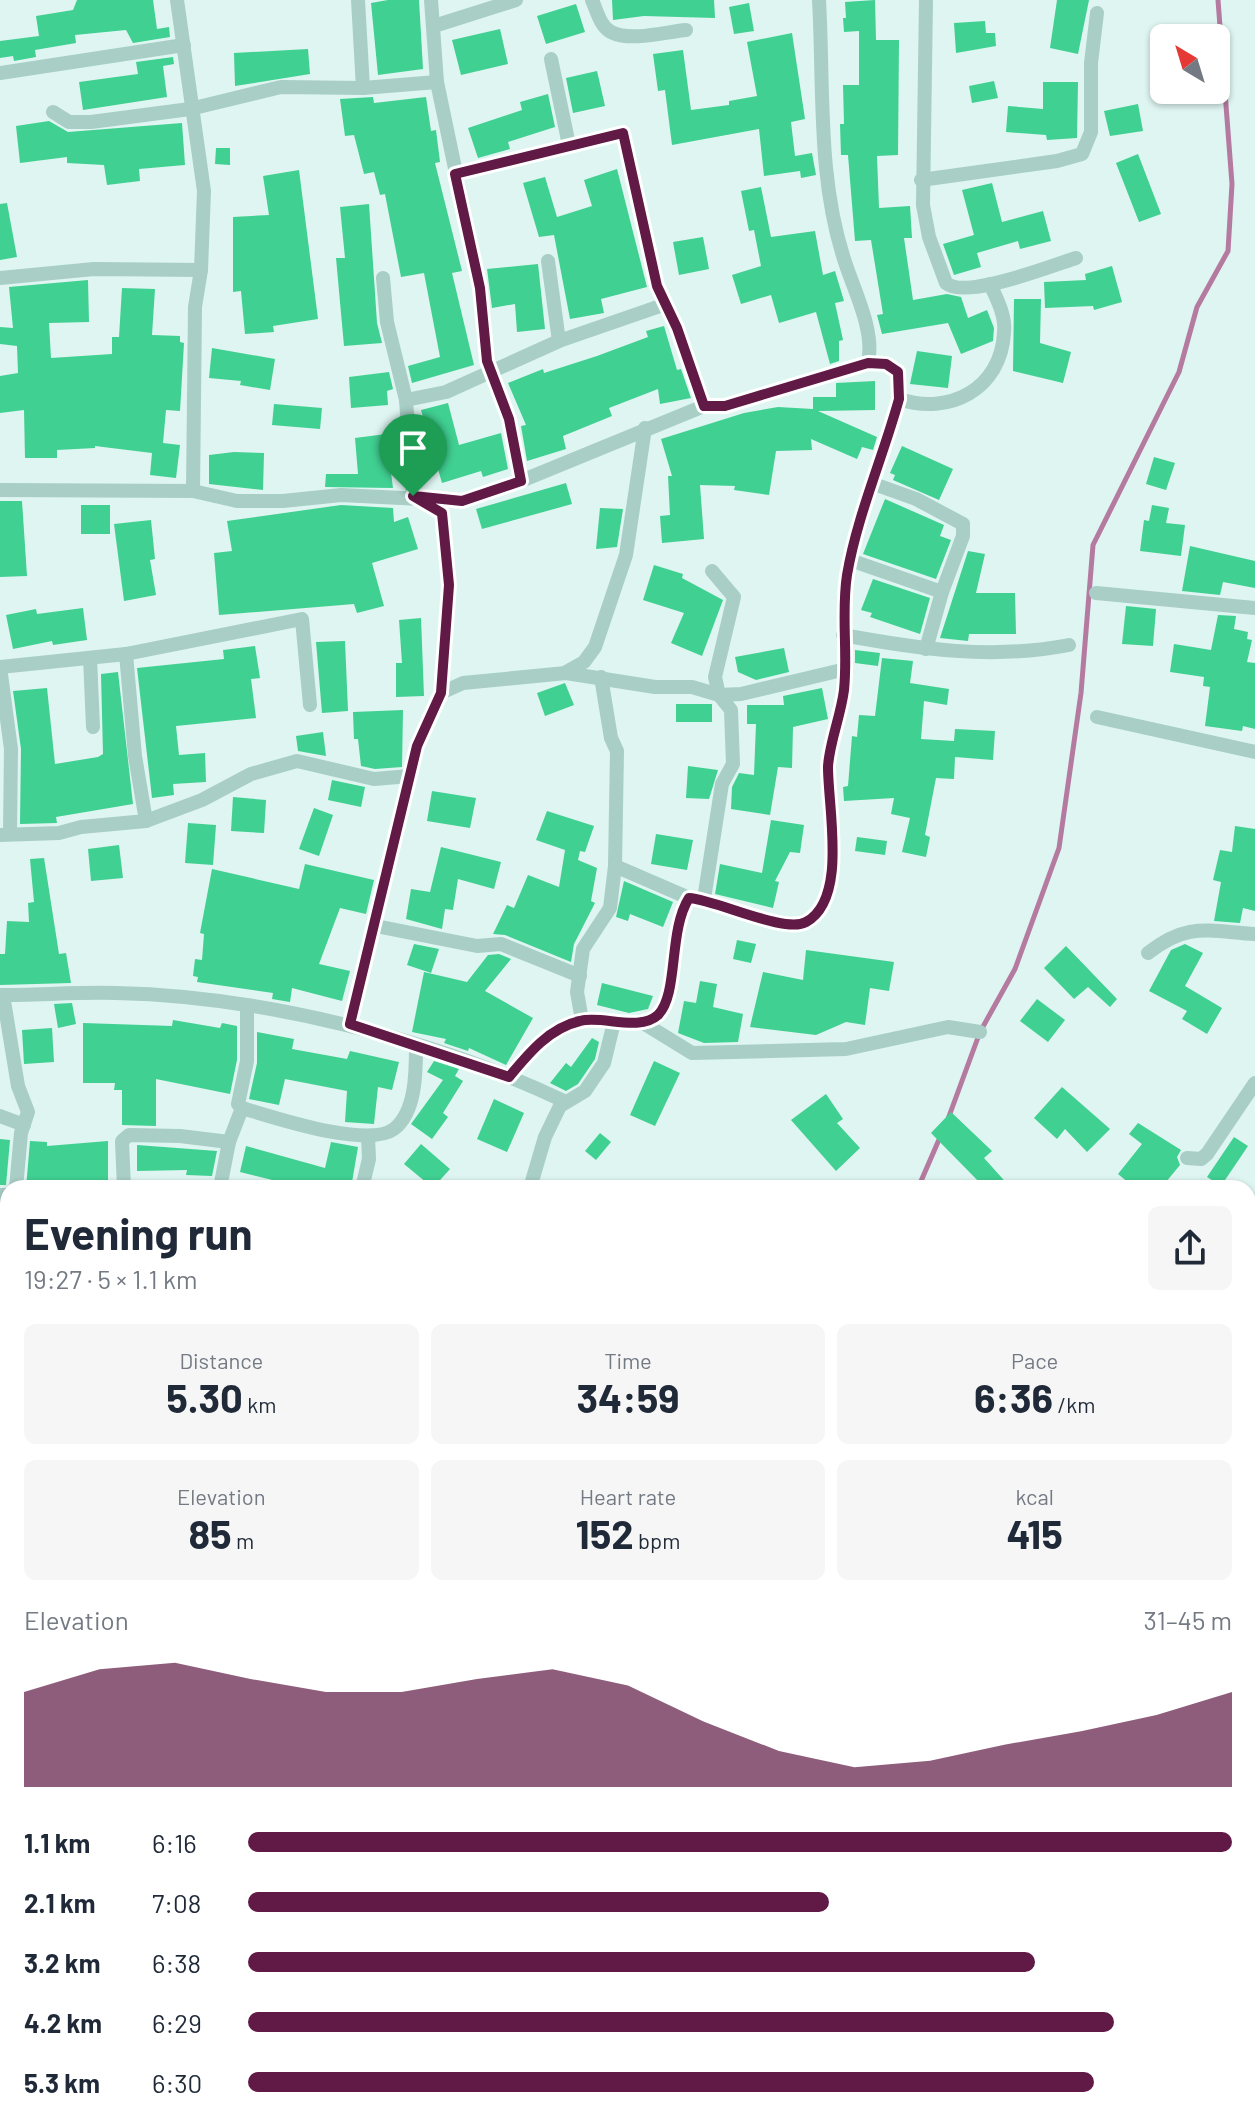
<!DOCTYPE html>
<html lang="en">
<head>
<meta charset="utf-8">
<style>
  :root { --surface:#fff; --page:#f6f6f7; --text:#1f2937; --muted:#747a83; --accent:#601a45 }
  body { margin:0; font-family:Barlow,sans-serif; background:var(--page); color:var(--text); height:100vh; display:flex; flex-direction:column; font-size:30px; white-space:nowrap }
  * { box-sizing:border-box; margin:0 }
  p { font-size:26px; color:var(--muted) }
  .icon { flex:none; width:44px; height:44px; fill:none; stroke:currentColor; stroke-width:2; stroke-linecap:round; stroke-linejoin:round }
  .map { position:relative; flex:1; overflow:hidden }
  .side { position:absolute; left:0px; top:1180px; width:1256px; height:948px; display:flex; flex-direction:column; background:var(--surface); border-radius:24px 24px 0 0; box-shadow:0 2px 6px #0004 }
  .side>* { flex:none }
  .needle { width:52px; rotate:322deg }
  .buttons { position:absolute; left:1150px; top:24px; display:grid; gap:16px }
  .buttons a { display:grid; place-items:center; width:80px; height:80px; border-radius:12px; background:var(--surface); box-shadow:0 2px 6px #0004; font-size:40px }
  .pin { position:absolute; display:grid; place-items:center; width:68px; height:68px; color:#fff; margin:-82px -34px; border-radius:50% 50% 50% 0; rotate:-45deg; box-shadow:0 0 8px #0007 }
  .pin .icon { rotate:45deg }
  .round { display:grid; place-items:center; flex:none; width:84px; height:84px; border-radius:12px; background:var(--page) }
  .headline { display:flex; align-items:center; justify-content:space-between; height:136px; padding:0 24px }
  h1 { font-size:44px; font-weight:700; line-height:60px }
  .figures { display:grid; grid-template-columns:repeat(3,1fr); gap:12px; height:136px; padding:8px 24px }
  .figures div { display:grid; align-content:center; border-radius:12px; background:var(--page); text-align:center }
  .figures b { font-size:40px; font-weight:700 }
  .figures small { font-size:22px; font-weight:400 }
  .figures p { font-size:22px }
  .chart { height:224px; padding:16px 24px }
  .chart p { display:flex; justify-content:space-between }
  .chart svg { width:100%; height:144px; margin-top:8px; fill:var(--accent); opacity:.7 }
  ul { padding:0 24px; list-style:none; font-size:26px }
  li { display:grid; grid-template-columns:128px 96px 1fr; align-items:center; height:60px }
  li i { height:20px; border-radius:10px; background:var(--accent) }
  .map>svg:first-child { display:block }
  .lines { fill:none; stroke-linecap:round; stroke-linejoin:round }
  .stream { stroke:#b57a9f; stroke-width:5 }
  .building { fill:#40d092 }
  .street { stroke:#a8cec6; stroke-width:14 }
  .route-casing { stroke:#fff; stroke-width:16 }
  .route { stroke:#601a45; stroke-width:10 }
</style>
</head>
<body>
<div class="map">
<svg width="1255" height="2128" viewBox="0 0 1255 2128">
  <rect width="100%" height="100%" fill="#def5f1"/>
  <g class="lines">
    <g class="stream">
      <path d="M948,1119L980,1032L1015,969L1059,848L1081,693L1093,545L1179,372L1197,307L1228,251L1232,184L1218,0"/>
      <path d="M918,1188L941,1135"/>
      <path d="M1248,1413L1255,1411"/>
      <path d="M27,2128L39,2120"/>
    </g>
  </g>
  <g class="building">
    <path d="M77,0H153L157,29L169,27L170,37L133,43L126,30L75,35L76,43L35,50L36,57L14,61L13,56L0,58V41L39,36L36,16L73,10Z"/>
    <path d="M388,0H419L423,69L378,75L371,3Z"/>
    <path d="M612,0H714L715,18L644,16L613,20Z"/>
    <path d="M875,0L876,40H899L898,155L877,156L879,208L910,206L912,238H904L913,300L947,294L961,297L968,318L987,310L994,328L993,341L961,354L948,323L882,334L877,315L883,314L871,240L855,241L848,155H841L840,124H844L843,85H859V31L844,32L843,18H846L845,2Z"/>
    <path d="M1057,0H1089L1078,54L1050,48Z"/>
    <path d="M749,3L754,31L734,34L729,7Z"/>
    <path d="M576,4L585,32L546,44L537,16Z"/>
    <path d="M985,21L986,33H995L996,46L956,53L954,23Z"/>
    <path d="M500,29L508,64L461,75L452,40Z"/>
    <path d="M792,33L805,119L791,122L795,156L812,153L816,175L801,178L800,171L764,176L759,129L672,145L665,90L658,91L653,54L683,50L691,110L729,105V101L757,96L747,42Z"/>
    <path d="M308,49L310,74L235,86L234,53Z"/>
    <path d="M173,57L174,64L163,66L167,97L83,110L79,82L138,74L136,62Z"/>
    <path d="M597,71L605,106L573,113L566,78Z"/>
    <path d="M994,81L998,98L972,103L969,86Z"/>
    <path d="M1043,82H1078L1077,138L1047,140L1046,135L1006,132L1008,106L1043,109Z"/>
    <path d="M548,94L555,127L508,142L510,149L478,158L468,128L522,110L520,102Z"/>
    <path d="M373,97L374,103L426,97L431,131L436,130L440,162L435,163L462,271L452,273L474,365L412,383L408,366L440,357L424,273L401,277L385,194L380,195L374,172L364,174L354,135L345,136L340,99Z"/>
    <path d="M1138,104L1143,131L1110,136L1104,111Z"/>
    <path d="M49,121L68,132L182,123L185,165L139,169L140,181L107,185L104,165L67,163V157L20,163L16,126Z"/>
    <path d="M216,148H230V165L215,164Z"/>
    <path d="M1138,154L1161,214L1139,222L1116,163Z"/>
    <path d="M617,169L647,287L601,299L604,313L570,319L554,235L539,237L523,183L545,177L557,217L592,206L584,180Z"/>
    <path d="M299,170L318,319L273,326L274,332L245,334L241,291L233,292V217L269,215L263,176Z"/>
    <path d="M992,183L1002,222L1043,211L1051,241L1020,249L1018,241L977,253L981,267L954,275L943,244L974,235L962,190Z"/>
    <path d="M761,187L771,237L815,231L823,275L835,271L844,301L835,303L843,340L839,341V361L830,364L816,312L779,323L771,295L741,304L732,275L761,266L754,230L749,231L741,191Z"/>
    <path d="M7,203L17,257L0,260V204Z"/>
    <path d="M369,204L377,323L382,343L344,346L336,258H345L340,207Z"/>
    <path d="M703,237L709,269L679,275L673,242Z"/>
    <path d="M538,264L545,329L517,332L515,304L492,308L487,269Z"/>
    <path d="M1112,266L1122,302L1094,310L1093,306L1045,308L1044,282L1086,280L1085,274Z"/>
    <path d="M88,280L89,322L49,323L51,358L112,354V337H119L122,288L155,289L152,335L180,336V342L184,343L180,411L166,410L163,443L180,445L176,478L150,475L152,453L95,446V448L57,450V458H25L24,410L0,413V376L18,373L17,346L0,344V327L13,328L9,287Z"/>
    <path d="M1014,299H1041L1040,343L1071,352L1063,383L1013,371Z"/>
    <path d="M664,326L677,370L681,369L691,398L660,404L658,389L609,408L612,416L563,436L566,449L527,461L521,426L526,425L508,383L543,369L544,373L597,356L648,337L646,331Z"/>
    <path d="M212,348L275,359L270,390L240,385L241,381L209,378Z"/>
    <path d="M917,351L952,356L948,388L910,384Z"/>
    <path d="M389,372L393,389L387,391L388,405L351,408L349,377Z"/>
    <path d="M875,381V410L818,411L877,437L873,450L862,447L857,459L811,439L812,450L776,451L769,495L734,490L735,486L700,485L704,539L662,543L660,516L670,515L668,476H672L661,439L744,413L778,407L813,409V397H836V383Z"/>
    <path d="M448,403L459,445L501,433L508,469L483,477L481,471L442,483L421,410Z"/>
    <path d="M274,404L322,408L320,429L272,425Z"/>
    <path d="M386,434L393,488L325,487L326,474H358L355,438Z"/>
    <path d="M902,446L953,469L939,500L893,480L895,475L890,473Z"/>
    <path d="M234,452L264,453L263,490L209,484V455Z"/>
    <path d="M1154,457L1175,463L1166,490L1146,484Z"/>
    <path d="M566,483L572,504L482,529L476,509Z"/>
    <path d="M885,499L944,525L940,536L951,540L936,579L863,554Z"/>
    <path d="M0,501H22L27,576L0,577Z"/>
    <rect x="81" y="505" width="29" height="29"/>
    <path d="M341,505L393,508L394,522L408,517L418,549L372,563L384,606L357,613L354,604L219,615L214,553L232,551L227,521Z"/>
    <path d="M1152,505L1169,508L1166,523L1185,525L1181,556L1140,551L1144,520L1149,521Z"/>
    <path d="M600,508L623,509L617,547L596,549Z"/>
    <path d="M151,520L155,559L150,560L156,595L124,601L114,524Z"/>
    <path d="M1190,546L1255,561V588L1223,582L1220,595L1182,591Z"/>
    <path d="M968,551L985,554L976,593H1015L1016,634H969L968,641L940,638Z"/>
    <path d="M654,565L683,574L682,578L723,600L702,656L671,643L684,613L643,600Z"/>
    <path d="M873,579L930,598L920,634L870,617L872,613L861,610Z"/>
    <path d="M1126,606L1156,609L1153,646L1122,644Z"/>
    <path d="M83,608L87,640L53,645L52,641L13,649L6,615L36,609L37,614Z"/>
    <path d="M1218,615L1236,616L1234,629L1248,632L1247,639L1252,640L1247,662L1255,663V729L1243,726L1242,731L1205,726L1210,687L1203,686L1204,677L1170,672L1174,644L1211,650Z"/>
    <path d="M421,618L424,696L396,697V663H402L399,620Z"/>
    <path d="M345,641L348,711L322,713L316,642Z"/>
    <path d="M255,646L260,678L251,679L256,718L176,726L179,755L205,753L206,782L173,784L174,795L152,798L137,668L224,659L223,650Z"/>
    <path d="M784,648L789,672L756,680L738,672L735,657Z"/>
    <path d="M855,650L880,653L878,666L855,663Z"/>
    <path d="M882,658L913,661L910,683L949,689L947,705L924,701L921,739L954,741L955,729L995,731L993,760L955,757L954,779L936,778L925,835L930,837L926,857L902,852L910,818L891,814L894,798L844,801L843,787L848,786L852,736L857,737L859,715L875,716Z"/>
    <path d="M118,672L133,804L56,817L57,823L20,824L21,749L13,691L47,688L55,764L98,757L103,754L101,674Z"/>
    <path d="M565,683L574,705L545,716L537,693Z"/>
    <path d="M822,688L828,719L793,727L792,768L778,767L770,815L731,809L732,787L739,773L754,775L756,724H747V705H784L783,696Z"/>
    <rect x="676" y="704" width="36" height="18"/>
    <path d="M403,710L402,767L375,769L361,766L358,739H354L353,712Z"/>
    <path d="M323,732L326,756L298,751L296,736Z"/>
    <path d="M688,766L718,770L709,799L686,798Z"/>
    <path d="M332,780L365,787L361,807L328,800Z"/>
    <path d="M432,791L476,798L470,828L427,821Z"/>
    <path d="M233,797L266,800L264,833L231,831Z"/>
    <path d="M314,808L333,815L319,856L299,849Z"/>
    <path d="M547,811L594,826L585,852L580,851L578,860L597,868L591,901L595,903L574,944L571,962L505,935L493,934L507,905L514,908L528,875L559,887L565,850L536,840Z"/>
    <path d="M771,820L804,825L800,853L790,852L775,881L779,882L773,908L715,894L720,864L762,873Z"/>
    <path d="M188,823L216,825L213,865L185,863Z"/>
    <path d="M1235,826L1255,829V911L1243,908L1240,923L1214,921L1221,882L1213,880L1220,850L1232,852Z"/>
    <path d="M656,834L693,840L687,870L651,864Z"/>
    <path d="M857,837L887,841L885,855L855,851Z"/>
    <path d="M119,845L123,878L91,881L88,849Z"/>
    <path d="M441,847L501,862L494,889L458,879L453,910L445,909L442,929L406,919L411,889L430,892Z"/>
    <path d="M44,858L59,954L66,953L71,983L0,985V954H5L7,921L29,922L28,903L34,902L30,859Z"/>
    <path d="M305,864L374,880L366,914L340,908L319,964L350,971L342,1001L292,988L290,1002L272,999L273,993L197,982L198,977L193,976L195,959L202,960L204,934L200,933L212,869L299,889Z"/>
    <path d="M624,881L673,902L663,927L630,914L628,921L616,917Z"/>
    <path d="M737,940L756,944L751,963L733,959Z"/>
    <path d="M414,944L439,949L431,973L407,965Z"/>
    <path d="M1185,944L1203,953L1185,986L1222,1008L1207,1034L1182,1019L1187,1011L1149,991L1171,950Z"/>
    <path d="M1066,946L1117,999L1110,1007L1088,987L1074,999L1044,968Z"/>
    <path d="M806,950L894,962L889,991L870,988L865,1025L846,1022L816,1035L750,1027L763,972L803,980Z"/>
    <path d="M499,954L511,959L485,991L533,1018L506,1065L469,1048L468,1051L444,1043L446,1039L412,1032L424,972L467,982L488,955Z"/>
    <path d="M700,981L717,984L713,1007L743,1014L738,1042L704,1043L678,1033L684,1001L696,1003Z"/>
    <path d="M602,983L653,996L648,1009L629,1013L597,1005Z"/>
    <path d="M1037,999L1065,1020L1048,1042L1020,1021Z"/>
    <path d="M72,1003L76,1024L58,1028L54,1004Z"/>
    <path d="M173,1020L220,1028L222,1023L237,1026V1060L230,1094L156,1079V1126L122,1125V1090H114L115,1083H83V1023L172,1026Z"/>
    <path d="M52,1028L54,1062L24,1064L22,1030Z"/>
    <path d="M257,1032L294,1039L292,1049L347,1059L350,1051L399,1062L392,1090L378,1087L374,1124L345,1122L347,1091L285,1079L279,1105L249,1099L257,1063Z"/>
    <path d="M592,1038L599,1042L595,1059L578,1084L566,1091L550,1083L566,1063L571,1067Z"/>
    <path d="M434,1061L459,1069L455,1076L463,1081L443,1113L448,1117L432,1139L411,1124L443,1080L427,1072Z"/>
    <path d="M654,1061L680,1073L655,1126L630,1115Z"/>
    <path d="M1062,1087L1110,1129L1087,1152L1065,1129L1057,1139L1034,1118Z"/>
    <path d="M826,1094L843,1119L837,1123L860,1148L836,1171L791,1120Z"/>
    <path d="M494,1099L524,1113L507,1152L477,1139Z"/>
    <path d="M951,1112L992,1151L984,1158L1011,1188H985L931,1133Z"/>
    <path d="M1138,1123L1181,1150L1177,1157L1180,1165L1161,1188H1135L1118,1174L1142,1144L1129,1134Z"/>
    <path d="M600,1133L611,1142L596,1160L585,1151Z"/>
    <path d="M1234,1137L1248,1146L1221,1186L1207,1177Z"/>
    <path d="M0,1139L10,1140L6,1185H0Z"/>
    <path d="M30,1141L47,1142V1146L108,1141V1185L26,1188Z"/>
    <path d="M331,1142L358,1147L351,1188H305L240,1172L246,1146L325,1168Z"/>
    <path d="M421,1144L450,1169L433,1188L404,1164Z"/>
    <path d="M137,1145L217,1151L212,1176L186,1175L187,1170L137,1171Z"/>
  </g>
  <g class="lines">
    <g class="street">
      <path d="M358,0L363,88"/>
      <path d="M431,0L437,82L480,288L487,361L509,419L521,481"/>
      <path d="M592,0C597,11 600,26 611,32C630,42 666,32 686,30"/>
      <path d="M819,0C824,88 817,178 845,262C855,293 875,331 868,363"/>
      <path d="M926,0L923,205L929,237L946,283C965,300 1051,266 1076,258"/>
      <path d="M434,26L516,0"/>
      <path d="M551,59L569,145"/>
      <path d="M0,73L184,45"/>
      <path d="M53,112L69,122H91L190,109L281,87L363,88L437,82"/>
      <path d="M455,174L623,133L657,286L677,328L704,406"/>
      <path d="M921,180L1057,161L1082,154L1091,132V63L1097,13"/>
      <path d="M548,261L559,341"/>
      <path d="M0,278L94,269L201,270"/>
      <path d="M899,399C949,416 1001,389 1004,333C1006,316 997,299 990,284"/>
      <path d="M406,400L446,392L559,341L666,304"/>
      <path d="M874,484L916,499L963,524V536L942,592L926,649"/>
      <path d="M0,490L193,491L195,307L201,270L204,191L177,0"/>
      <path d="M193,491L237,501H283L341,495L462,501L521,481L704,406H725L868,363L886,364L898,372L899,399C883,457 857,516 847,575C841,613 848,652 844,690C841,715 829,744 828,767C828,809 848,898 806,922C785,934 717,900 689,898C668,930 679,995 658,1015C639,1032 602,1015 580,1020C549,1028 528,1054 509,1077"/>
      <path d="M850,560L942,592"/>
      <path d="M1096,593L1255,608"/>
      <path d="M843,635C919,649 992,660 1069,645"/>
      <path d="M126,654L135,756L146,821"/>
      <path d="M90,658L93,727"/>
      <path d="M0,667L126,654L302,619L310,705"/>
      <path d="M0,667L11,749L10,833"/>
      <path d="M566,672L584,662L595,647L626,555L645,428"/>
      <path d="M441,693L463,683L566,673L655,687H692L719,695L741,694L846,669"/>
      <path d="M1097,717L1255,752"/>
      <path d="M0,835L59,833L81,827L146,821L202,800L251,774L297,761L374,779L410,776"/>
      <path d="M615,866L689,898"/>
      <path d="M704,899L722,784L733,764L731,710L719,695L715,677L734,597L712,571"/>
      <path d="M376,926L477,946L501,944L580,976"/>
      <path d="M1148,953C1187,922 1207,931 1255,934"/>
      <path d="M0,995C39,995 78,992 116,993C261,996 434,1039 564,1101"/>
      <path d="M3,995L18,1086L28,1112L21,1133L16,1188"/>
      <path d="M582,1020L577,992L583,949L610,908L615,866L617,751L611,738L601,677"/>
      <path d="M640,1021L692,1053L846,1049L948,1027L980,1032"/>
      <path d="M350,1024L417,746L441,693L449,585L442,513L413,496L406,400L387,322L383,278"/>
      <path d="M242,1108C273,1117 367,1149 394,1129C416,1112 416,1072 416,1047"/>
      <path d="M0,1116L24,1125"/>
      <path d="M1187,1158L1201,1159L1207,1154L1255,1083"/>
      <path d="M124,1188L122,1141L129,1135L180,1136L229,1142"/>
      <path d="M136,1188H219"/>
      <path d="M220,1188L229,1142L242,1108L238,1104L247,1061V1007"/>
      <path d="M362,1188L369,1159L368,1137"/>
      <path d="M530,1188L545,1137L560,1106L585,1091L604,1063L614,1022"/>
      <path d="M0,1195H8"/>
      <path d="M0,1271L8,1272"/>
      <path d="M0,1404L8,1403"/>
      <path d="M1248,1473L1255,1448"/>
      <path d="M1248,1506L1255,1507"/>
      <path d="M1248,1729L1255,1725"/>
      <path d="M1248,1804L1255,1791"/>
      <path d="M0,1824L8,1829"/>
      <path d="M1248,1854L1255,1871"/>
      <path d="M1248,2023L1255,2026"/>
      <path d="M1248,2076L1255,2068"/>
      <path d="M661,2120L675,2128"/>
      <path d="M1139,2120L1151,2128"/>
      <path d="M835,2127L836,2128"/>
      <path d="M326,2128L347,2120"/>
      <path d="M1212,2128L1217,2120"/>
    </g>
  </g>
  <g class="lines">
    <defs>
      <path id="route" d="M623,133L657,286L677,328L704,406H725L868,363L886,364L898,372L899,399C883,457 857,516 847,575C841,613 848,652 844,690C841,715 829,744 828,767C828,809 848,899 806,922C785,934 717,900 689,898C668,931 679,994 658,1015C639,1032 602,1015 580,1021C549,1028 528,1054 509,1077L350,1024L417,746L441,693L449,585L442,513L413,496L462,501L521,481L509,419L487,361L480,288L455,174Z"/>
    </defs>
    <use href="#route" class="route-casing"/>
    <use href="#route" class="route"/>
  </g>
</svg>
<div class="buttons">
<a><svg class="needle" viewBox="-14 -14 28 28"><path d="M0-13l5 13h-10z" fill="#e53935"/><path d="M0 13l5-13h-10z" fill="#747a83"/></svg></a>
</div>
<div class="pin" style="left:413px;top:496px;background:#1e9e55"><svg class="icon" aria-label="arrive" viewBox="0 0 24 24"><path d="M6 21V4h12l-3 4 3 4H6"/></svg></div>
<section class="side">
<div class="headline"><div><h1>Evening run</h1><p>19:27 · 5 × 1.1 km</p></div><a class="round"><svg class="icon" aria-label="share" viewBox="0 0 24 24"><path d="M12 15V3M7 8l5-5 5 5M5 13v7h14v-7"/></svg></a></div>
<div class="figures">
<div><p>Distance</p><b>5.30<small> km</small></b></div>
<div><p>Time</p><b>34:59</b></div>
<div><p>Pace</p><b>6:36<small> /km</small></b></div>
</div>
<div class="figures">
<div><p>Elevation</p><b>85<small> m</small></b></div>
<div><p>Heart rate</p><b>152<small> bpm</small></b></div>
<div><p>kcal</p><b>415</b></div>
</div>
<div class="chart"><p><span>Elevation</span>31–45 m</p>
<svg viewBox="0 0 160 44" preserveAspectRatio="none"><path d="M0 44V15L10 8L20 6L30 11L40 15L50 15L60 11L70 8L80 13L90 24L100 33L110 38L120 36L130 31L140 27L150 22L160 15V44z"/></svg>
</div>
<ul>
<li><b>1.1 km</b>6:16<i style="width:100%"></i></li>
<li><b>2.1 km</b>7:08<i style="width:59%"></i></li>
<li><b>3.2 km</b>6:38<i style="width:80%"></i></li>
<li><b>4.2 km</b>6:29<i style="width:88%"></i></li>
<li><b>5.3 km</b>6:30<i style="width:86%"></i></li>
</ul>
</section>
</div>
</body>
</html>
